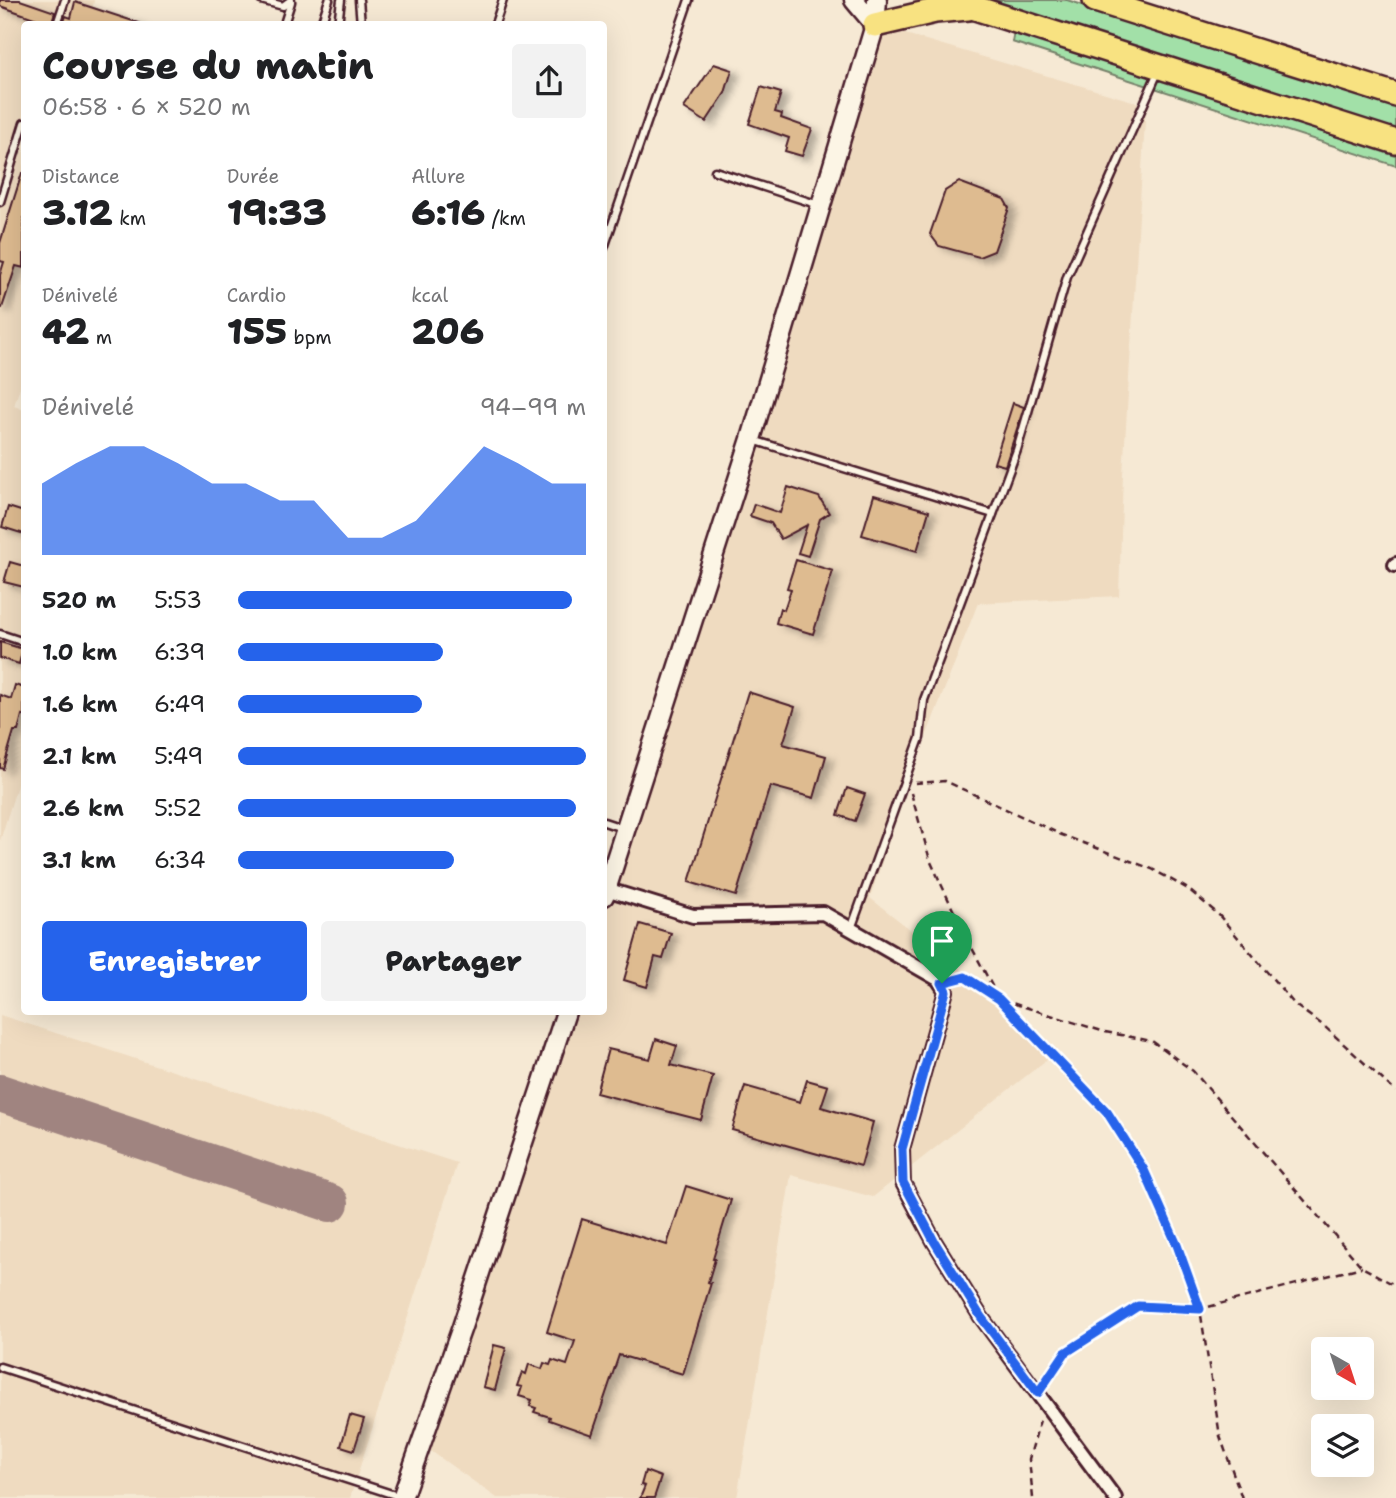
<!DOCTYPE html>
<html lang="fr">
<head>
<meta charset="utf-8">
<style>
  :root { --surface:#fff; --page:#f2f2f2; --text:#202124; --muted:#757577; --accent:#2563eb }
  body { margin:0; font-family:"Shantell Sans",sans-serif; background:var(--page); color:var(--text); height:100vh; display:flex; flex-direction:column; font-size:26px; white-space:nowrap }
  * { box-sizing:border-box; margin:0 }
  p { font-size:23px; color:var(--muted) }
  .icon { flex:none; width:38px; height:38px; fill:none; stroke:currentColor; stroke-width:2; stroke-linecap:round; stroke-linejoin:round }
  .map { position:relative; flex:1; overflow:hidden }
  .drawer { position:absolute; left:21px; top:21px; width:586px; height:994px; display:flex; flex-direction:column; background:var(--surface); border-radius:7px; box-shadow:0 7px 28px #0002 }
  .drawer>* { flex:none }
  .needle { width:46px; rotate:141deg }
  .buttons { position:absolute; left:1311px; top:1337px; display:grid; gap:14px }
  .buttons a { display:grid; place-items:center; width:63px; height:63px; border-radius:7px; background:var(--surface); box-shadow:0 7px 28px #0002; font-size:35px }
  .pin { position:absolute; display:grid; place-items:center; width:60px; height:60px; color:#fff; margin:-72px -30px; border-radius:50% 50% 50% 0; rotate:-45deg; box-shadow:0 0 7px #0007 }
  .pin .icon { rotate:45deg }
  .round { display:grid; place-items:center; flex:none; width:74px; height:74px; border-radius:7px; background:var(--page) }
  .summary { display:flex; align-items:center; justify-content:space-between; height:119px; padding:0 21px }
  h1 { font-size:38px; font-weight:800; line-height:52px }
  .figures { display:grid; grid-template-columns:repeat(3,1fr); gap:10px; height:119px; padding:7px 21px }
  .figures div { display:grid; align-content:center }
  .figures b { font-size:35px; font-weight:800 }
  .figures small { font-size:19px; font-weight:400 }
  .figures p { font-size:19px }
  .chart { height:196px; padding:14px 21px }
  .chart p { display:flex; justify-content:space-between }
  .chart svg { width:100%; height:126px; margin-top:7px; fill:var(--accent); opacity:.7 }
  .action { display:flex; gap:14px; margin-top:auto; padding:14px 21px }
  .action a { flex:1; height:80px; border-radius:7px; background:var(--accent); color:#fff; font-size:28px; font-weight:800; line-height:80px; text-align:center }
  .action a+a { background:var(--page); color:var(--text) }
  ul { padding:0 21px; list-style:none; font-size:23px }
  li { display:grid; grid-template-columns:112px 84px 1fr; align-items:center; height:52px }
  li i { height:18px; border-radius:9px; background:var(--accent) }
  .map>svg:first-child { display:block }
  .built { fill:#efdbc0 }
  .green { fill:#a2e0a8; stroke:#76806a; stroke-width:2 }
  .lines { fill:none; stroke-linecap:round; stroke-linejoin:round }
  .taxiway { stroke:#a08480; stroke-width:38 }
  .building { fill:#debb90; stroke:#4a1f2b; stroke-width:2; filter:url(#shadow) }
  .lane-casing { stroke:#4a1f2b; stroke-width:11 }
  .street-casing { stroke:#4a1f2b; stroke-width:18 }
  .secondary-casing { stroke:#4a1f2b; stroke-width:23 }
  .highway-casing { stroke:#4a1f2b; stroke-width:28 }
  .path { stroke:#4a1f2b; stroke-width:2.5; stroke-dasharray:7 5; stroke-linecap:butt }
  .lane { stroke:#fcf5e5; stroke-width:6 }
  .street { stroke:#fcf5e5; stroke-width:12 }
  .secondary { stroke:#fcf5e5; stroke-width:18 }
  .highway { stroke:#f8e281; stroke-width:23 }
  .route-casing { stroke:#fff; stroke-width:14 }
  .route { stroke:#2563eb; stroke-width:9 }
</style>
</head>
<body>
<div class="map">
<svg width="1396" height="1498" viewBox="0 0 1396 1498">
  <defs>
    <filter id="shadow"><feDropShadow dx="7" dy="4" stdDeviation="3.5" flood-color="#0004"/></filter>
  </defs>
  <rect width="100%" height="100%" fill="#f6e9d4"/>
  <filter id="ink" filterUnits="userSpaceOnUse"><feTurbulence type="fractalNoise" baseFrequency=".0143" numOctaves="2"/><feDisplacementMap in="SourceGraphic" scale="14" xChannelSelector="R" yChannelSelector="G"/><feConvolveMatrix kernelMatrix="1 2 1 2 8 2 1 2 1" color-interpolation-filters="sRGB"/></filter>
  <g filter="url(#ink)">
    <g class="built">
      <path d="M0,0H94L93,7L127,19L126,24H24V374L14,406L24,410V763L0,841Z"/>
      <path d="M875,25L1146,105L1123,474L1119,596L978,603L908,783L870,898L999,999L1054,1054L873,1197L791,1175L737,1498H497L421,1444L565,1012H604V896Z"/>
      <path d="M0,1015L457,1163L350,1498H0Z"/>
    </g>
    <g class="green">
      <path d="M977,0H1067L1396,104V133Z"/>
      <path d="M1014,31L1396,156V166L1012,42Z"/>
    </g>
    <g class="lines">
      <path class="taxiway" d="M0,1093L330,1203"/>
    </g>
    <g class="building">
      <path d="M0,0H20L55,12L51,24L0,6Z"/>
      <path d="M75,2L139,23L138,24H63L66,16L71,18Z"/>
      <path d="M714,64L732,70L725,93L706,122L684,108Z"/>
      <path d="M761,87L781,93L775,112L782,114L781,118L812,129L802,156L785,151L789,138L749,124Z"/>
      <path d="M22,173H24V268L16,266L2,308H0V275L4,262L0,261V243Z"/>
      <path d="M959,182L1004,199L1009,208L994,251L979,257L939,246L930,234L945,191Z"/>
      <path d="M1013,403L1024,407L1005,466L994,463Z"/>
      <path d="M788,487L819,497L829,513L820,519L808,556L798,553L807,525L781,539L771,523L750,516L754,504L780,513Z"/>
      <path d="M874,495L929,511L917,551L862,535Z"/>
      <path d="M8,507L24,512V534L2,527Z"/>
      <path d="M796,560L833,571L813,634L776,623L780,608L784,610L791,589L787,588Z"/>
      <path d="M10,562L24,566V587L4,582Z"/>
      <path d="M0,642L23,649L19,664L0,658Z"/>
      <path d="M15,685L24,688V716L22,715L18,731H14L3,769L0,768V695L11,699Z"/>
      <path d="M748,692L795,707L783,744L826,756L814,798L770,786L736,896L689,882Z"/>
      <path d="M847,788L865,794L855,821L838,815Z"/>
      <path d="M640,924L671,933L663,959L655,957L647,987L624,980Z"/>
      <path d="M656,1039L677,1046L671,1065L713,1076L701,1120L596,1093L608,1049L650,1059Z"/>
      <path d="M807,1080L828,1086L821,1107L873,1122L861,1166L732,1130L745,1086L800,1102Z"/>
      <path d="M686,1186L731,1200L713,1259H715L708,1282L711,1283L683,1374L619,1355L592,1435L549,1420L550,1417L534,1412L536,1408L530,1406L532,1400L519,1396L522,1387L517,1386L522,1372L526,1374L529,1364L542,1369L544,1363L550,1365L552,1360L567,1365L575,1341L547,1332L582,1219L667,1245Z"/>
      <path d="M494,1345L506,1348L495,1390L483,1387Z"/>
      <path d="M350,1415L364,1419L354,1450L341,1446Z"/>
      <path d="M645,1471L661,1477L654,1498H640L645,1486L641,1485Z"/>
    </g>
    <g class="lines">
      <defs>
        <g id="lane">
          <path d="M261,0L283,6L291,0"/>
          <path d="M359,0L361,24"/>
          <path d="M57,24L65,0"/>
          <path d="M284,24L291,2"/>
          <path d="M321,24L329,0"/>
          <path d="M338,24L341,0"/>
          <path d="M495,24L503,0"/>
          <path d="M715,171L819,205"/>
          <path d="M0,202L24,123"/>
          <path d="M604,248L689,0"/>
          <path d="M753,440L993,514"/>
          <path d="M0,634L24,642"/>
          <path d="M604,822L625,829"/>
          <path d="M851,929L920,738L924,700L1017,450L1067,277L1158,72"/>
          <path d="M0,1367L401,1497"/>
        </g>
        <g id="street">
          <path d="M1395,565L1396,564"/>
          <path d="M606,889L693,916L823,913L938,979L946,991L902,1149L903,1183L934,1241L981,1317L1115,1498"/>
        </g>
        <g id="secondary">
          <path d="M854,0L875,25"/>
          <path d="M604,896L751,439L875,25L877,0"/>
          <path d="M402,1498L462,1327L566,1012"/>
        </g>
        <g id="highway">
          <path d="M950,0L1396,142"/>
          <path d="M1095,0L1396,95"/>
          <path d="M875,25L935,11L968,8"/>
        </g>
      </defs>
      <use href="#lane" class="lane-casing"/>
      <use href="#street" class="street-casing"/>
      <use href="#secondary" class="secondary-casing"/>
      <use href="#highway" class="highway-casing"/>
      <g class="path">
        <path d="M915,783L945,781L1062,835L1152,869L1188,889L1218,914L1295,1005L1324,1026L1396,1092"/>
        <path d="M911,793L930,860L963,931L999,999L1105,1032L1152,1041L1193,1071L1362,1267L1396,1286"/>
        <path d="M956,980L965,977L999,999L1054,1054L1107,1112L1144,1170L1177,1245L1200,1309L1220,1436L1242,1498"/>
        <path d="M1046,1381L1065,1353L1138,1306L1200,1309L1362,1267"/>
        <path d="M1033,1498L1029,1459L1040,1420"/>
      </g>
      <use href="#lane" class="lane"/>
      <use href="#street" class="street"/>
      <use href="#secondary" class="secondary"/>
      <use href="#highway" class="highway"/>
    </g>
  </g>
  <g class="lines" filter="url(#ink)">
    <defs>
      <path id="route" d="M965,977L999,999L1107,1112L1144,1170L1177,1245L1200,1309L1138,1306L1065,1353L1038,1393L981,1317L934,1241L903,1182L902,1149L946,991L942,983Z"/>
    </defs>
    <use href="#route" class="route-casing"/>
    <use href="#route" class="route"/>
  </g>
</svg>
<div class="buttons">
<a><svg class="needle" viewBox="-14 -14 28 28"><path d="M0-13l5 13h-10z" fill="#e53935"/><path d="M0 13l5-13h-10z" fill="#757577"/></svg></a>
<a><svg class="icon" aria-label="layers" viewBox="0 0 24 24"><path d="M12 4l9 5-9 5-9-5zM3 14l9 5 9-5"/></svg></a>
</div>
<div class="pin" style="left:942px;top:983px;background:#1e9e55"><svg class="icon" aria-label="arrive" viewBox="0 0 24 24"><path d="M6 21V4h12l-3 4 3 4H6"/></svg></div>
<section class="drawer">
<div class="summary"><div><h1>Course du matin</h1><p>06:58 · 6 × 520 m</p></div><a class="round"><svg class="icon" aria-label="share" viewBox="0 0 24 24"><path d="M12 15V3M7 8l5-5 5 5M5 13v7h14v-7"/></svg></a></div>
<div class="figures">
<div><p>Distance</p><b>3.12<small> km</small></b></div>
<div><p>Durée</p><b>19:33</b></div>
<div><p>Allure</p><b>6:16<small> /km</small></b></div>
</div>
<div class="figures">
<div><p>Dénivelé</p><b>42<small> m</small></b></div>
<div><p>Cardio</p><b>155<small> bpm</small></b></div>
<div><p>kcal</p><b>206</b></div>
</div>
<div class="chart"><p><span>Dénivelé</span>94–99 m</p>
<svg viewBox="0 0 160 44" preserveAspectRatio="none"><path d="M0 44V19L10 12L20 6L30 6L40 12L50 19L60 19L70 25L80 25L90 38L100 38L110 32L120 19L130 6L140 12L150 19L160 19V44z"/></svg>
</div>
<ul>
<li><b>520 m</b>5:53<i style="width:96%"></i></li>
<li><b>1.0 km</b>6:39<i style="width:59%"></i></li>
<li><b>1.6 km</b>6:49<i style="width:53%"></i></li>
<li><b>2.1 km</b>5:49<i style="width:100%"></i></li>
<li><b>2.6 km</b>5:52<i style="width:97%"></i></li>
<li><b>3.1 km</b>6:34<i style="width:62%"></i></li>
</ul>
<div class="action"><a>Enregistrer</a><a>Partager</a></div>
</section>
</div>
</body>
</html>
